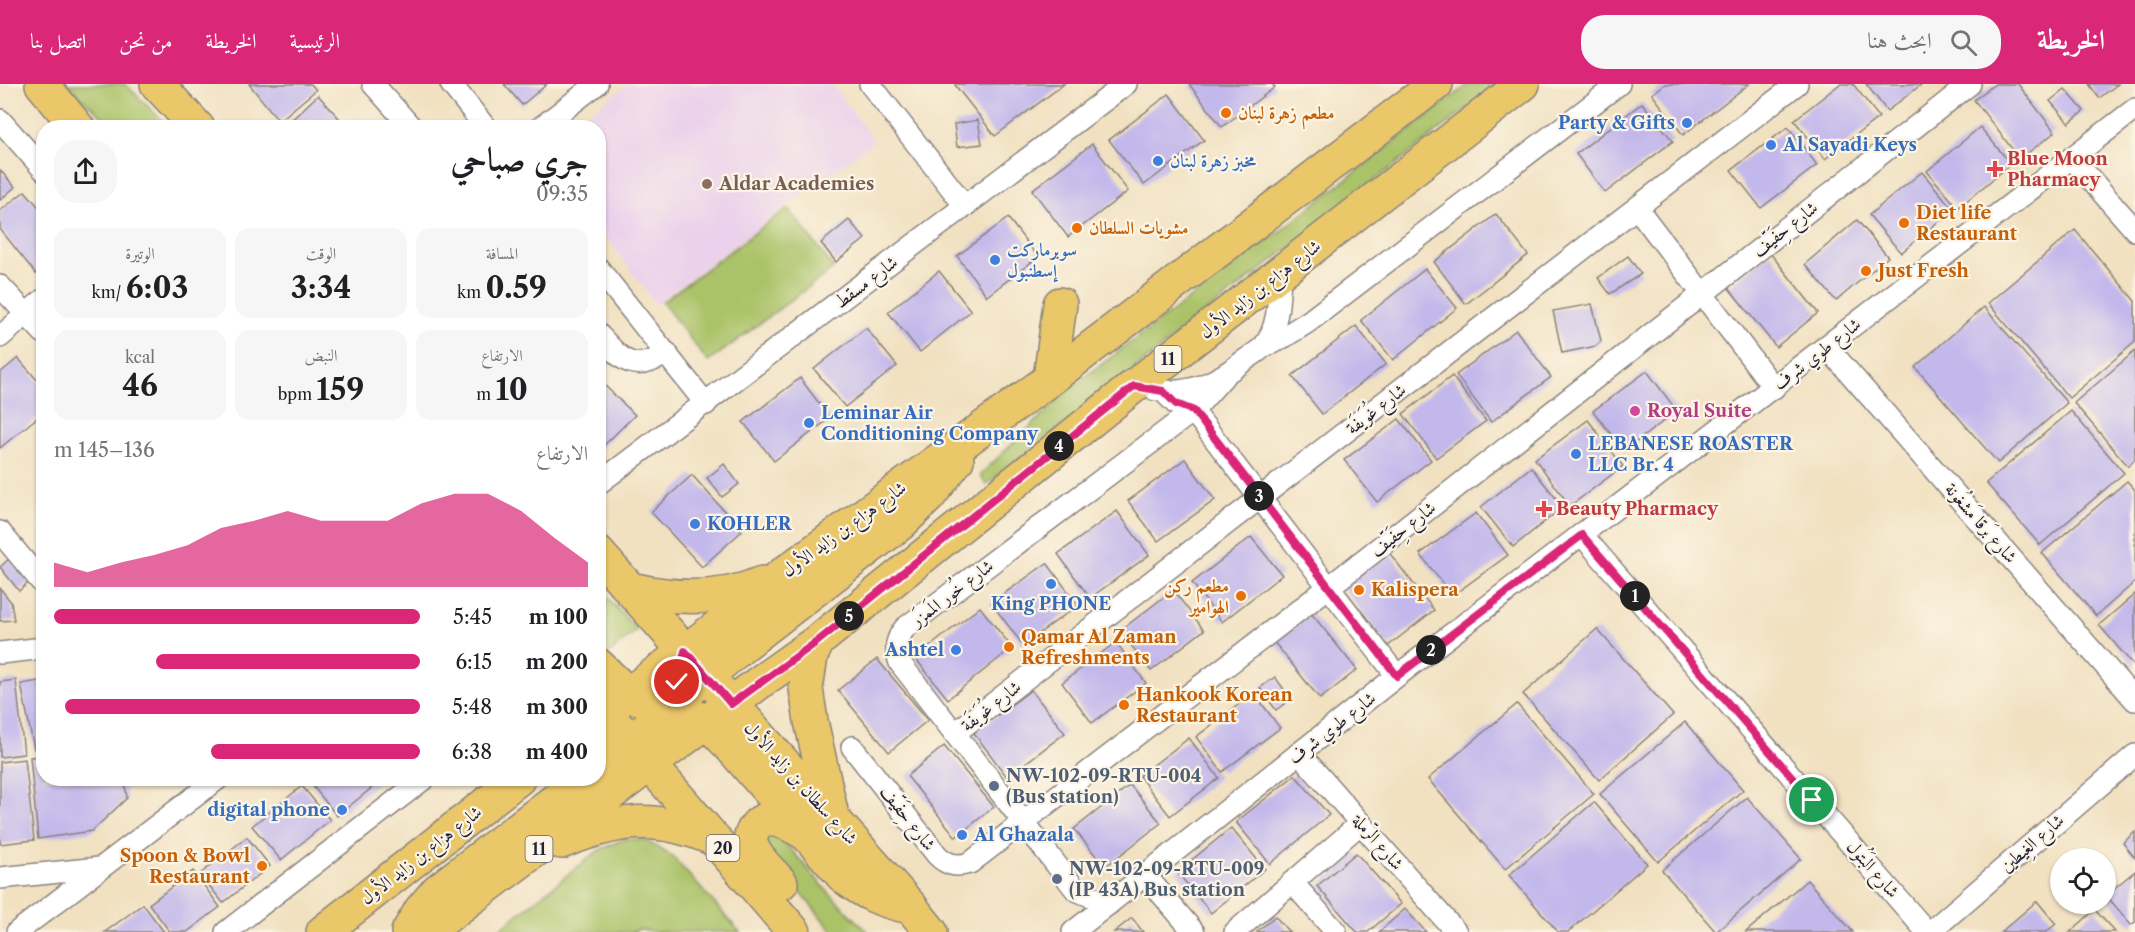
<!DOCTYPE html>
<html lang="ar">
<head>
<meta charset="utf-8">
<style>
  :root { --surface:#fff; --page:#f6f6f6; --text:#202124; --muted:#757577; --accent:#db2777 }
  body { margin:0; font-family:"Libre Caslon Text",Amiri,serif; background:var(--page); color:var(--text); direction:rtl; height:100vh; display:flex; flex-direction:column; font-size:22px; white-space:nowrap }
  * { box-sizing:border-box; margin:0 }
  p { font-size:20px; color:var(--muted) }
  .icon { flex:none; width:33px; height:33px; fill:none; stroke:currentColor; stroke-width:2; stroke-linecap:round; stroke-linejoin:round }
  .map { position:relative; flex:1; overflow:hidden; direction:ltr }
  .drawer { position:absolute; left:36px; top:36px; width:570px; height:666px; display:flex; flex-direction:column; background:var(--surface); border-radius:24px; box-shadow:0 2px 4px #0004; direction:rtl }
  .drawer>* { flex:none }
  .controls { position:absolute; left:2050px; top:764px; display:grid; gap:12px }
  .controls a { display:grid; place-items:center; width:66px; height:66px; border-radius:50%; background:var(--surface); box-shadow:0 2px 4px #0004; font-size:30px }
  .pin { position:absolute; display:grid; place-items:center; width:51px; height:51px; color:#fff; margin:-26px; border:3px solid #fff; border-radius:50%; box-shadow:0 2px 6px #0007 }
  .km { position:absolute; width:30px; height:30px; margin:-15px; border-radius:50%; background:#222; color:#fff; font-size:16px; line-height:30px; text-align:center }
  .round { display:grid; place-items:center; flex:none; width:63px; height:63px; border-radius:24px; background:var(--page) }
  .summary { display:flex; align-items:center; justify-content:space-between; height:102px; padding:0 18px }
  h1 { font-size:33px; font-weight:700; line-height:45px }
  .figures { display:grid; grid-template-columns:repeat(3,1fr); gap:9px; height:102px; padding:6px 18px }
  .figures div { display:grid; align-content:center; border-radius:15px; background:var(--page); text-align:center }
  .figures b { font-size:30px; font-weight:700 }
  .figures small { font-size:16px; font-weight:400 }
  .figures p { font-size:16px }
  .chart { height:168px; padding:12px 18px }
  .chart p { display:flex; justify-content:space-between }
  .chart svg { width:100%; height:108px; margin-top:6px; fill:var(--accent); opacity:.7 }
  ul { padding:0 18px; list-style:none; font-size:20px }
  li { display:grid; grid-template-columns:96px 72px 1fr; align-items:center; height:45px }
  li i { height:15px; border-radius:8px; background:var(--accent) }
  header { display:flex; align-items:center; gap:36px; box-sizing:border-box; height:84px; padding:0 30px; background:var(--accent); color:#fff }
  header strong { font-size:28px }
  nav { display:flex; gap:33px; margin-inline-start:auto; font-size:21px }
  .search { width:420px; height:54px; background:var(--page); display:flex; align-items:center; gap:15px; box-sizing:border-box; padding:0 21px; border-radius:24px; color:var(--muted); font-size:22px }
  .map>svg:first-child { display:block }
  .built { fill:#ebd1eb }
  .green { fill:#aac268; stroke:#667252; stroke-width:1.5 }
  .building { fill:#c3b8eb }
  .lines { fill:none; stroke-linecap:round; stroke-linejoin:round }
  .street-casing { stroke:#8a827e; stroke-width:24 }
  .primary-casing { stroke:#8a827e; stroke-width:36 }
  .street { stroke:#fff; stroke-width:21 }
  .primary { stroke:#eac769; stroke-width:33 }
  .route-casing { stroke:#fff; stroke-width:12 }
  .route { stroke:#db2777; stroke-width:8 }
  .food-dot { fill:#e8710a; stroke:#fcf5e5; stroke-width:2 }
  .shop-dot { fill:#3f7fe0; stroke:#fcf5e5; stroke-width:2 }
  .health-dot { fill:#e0444e; stroke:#fcf5e5; stroke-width:2 }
  .education-dot { fill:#8d6e63; stroke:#fcf5e5; stroke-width:2 }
  .hotel-dot { fill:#d1479c; stroke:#fcf5e5; stroke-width:2 }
  .service-dot { fill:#5c6f8a; stroke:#fcf5e5; stroke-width:2 }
  .labels { text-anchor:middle; stroke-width:4.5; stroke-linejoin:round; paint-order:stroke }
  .shield { fill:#fcf5e5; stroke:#63616e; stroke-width:1.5 }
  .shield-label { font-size:16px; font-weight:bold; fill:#22223b }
  .food-label { font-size:18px; font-weight:bold; fill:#c56008; stroke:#fcf5e5; text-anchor:start }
  .shop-label { font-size:18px; font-weight:bold; fill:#366cbe; stroke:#fcf5e5; text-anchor:start }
  .health-label { font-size:18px; font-weight:bold; fill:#be3a42; stroke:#fcf5e5; text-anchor:start }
  .education-label { font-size:18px; font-weight:bold; fill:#785e54; stroke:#fcf5e5; text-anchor:start }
  .street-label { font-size:18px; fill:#22223b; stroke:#fcf5e5 }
  .hotel-label { font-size:18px; font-weight:bold; fill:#b23c85; stroke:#fcf5e5; text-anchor:start }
  .service-label { font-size:18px; font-weight:bold; fill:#4e5e75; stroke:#fcf5e5; text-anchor:start }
</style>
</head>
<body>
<header>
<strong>الخريطة</strong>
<div class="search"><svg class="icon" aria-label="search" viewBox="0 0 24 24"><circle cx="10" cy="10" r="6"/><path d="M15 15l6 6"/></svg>ابحث هنا</div>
<nav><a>الرئيسية</a><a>الخريطة</a><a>من نحن</a><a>اتصل بنا</a></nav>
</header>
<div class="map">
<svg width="2135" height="848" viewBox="0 0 2135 848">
  <rect width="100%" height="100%" fill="#fcf5e5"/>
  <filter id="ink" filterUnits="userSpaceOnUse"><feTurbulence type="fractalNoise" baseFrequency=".0167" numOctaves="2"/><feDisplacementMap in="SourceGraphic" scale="12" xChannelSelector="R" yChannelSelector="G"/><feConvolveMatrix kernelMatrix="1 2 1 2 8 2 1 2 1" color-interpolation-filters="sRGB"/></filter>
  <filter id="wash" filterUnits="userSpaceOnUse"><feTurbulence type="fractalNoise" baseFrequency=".008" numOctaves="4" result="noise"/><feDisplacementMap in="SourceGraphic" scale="24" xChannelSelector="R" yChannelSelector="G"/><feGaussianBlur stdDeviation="1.35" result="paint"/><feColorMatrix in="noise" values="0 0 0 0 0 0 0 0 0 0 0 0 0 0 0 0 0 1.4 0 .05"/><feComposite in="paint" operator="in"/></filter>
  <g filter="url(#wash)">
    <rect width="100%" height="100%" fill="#f1e1c1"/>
    <path class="built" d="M628,0H832L874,57L656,220L599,144L598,44L570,43Z"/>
    <g class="green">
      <path d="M66,0H125L169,43H114Z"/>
      <path d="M1469,0H1498L986,401L980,391L1075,300L1268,156Z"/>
      <path d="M788,124L834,184L708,278L662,218Z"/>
      <path d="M599,504L637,546L606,572L599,563Z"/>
      <path d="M776,748L828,808L868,848H833L762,762L759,751Z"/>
      <path d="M624,755L645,756L672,772L740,848H655L639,845L633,848H496L599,766Z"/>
    </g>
    <g id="blocks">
      <g class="building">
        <path d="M249,0H311L316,6L279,37Z"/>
        <path d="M504,0H547L522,21Z"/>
        <path d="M956,0H1064L995,52L955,1Z"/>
        <path d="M1189,0H1272L1275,3L1222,43Z"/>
        <path d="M1665,0H1749L1683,51L1652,10Z"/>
        <path d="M1840,0H1853L1879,33L1825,75L1794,36Z"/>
        <path d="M1866,0H1922L1887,27Z"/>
        <path d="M1995,0H2018L2055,48L2020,75L1974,16Z"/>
        <path d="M2089,0H2118L2099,14Z"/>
        <path d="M2065,5L2084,27L2069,39L2050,17Z"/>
        <path d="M1169,10L1204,56L1144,101L1109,56Z"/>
        <path d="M318,11L348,44H283Z"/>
        <path d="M1642,19L1673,57L1605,109L1576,70Z"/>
        <path d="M978,36L982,60L957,63L954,40Z"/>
        <path d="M1788,43L1817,81L1761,124L1731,86Z"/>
        <path d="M1980,43L2011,80L1958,124L1927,87Z"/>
        <path d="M1092,60L1128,107L1068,153L1032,106Z"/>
        <path d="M0,86L15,103L0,116Z"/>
        <path d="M1922,88L1953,125L1901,169L1869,131Z"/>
        <path d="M25,107L44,129V184L36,190L0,145V127Z"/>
        <path d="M1496,130L1528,171L1466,220L1434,178Z"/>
        <path d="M1008,134L1038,173L987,212L957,172Z"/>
        <path d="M849,136L865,155L836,178L821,159Z"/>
        <path d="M1857,136L1888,173L1836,217L1805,180Z"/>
        <path d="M2075,146L2135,217V258L2069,314L1988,219Z"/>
        <path d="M1770,169L1818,229L1776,263L1728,203Z"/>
        <path d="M1628,172L1641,190L1610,210L1598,194Z"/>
        <path d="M1425,185L1457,224L1393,276L1361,236Z"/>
        <path d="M939,187L971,227L920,268L888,228Z"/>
        <path d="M1592,220L1601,257L1596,262L1562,269L1553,227Z"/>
        <path d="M1984,223L2067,319L1998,379L1915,283Z"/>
        <path d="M1356,242L1386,280L1322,330L1292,292Z"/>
        <path d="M866,244L897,282L845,323L814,285Z"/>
        <path d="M1516,246L1551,293L1491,338L1456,291Z"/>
        <path d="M2135,267V375L2128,382L2074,319Z"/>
        <path d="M18,274L44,304V328L0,364V289Z"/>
        <path d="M1647,287L1677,327L1624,367L1593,327Z"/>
        <path d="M1452,292L1486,337L1436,374L1403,330Z"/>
        <path d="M800,294L830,334L774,377L743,338Z"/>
        <path d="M598,295L635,331L598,367Z"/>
        <path d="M2071,327L2124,389L2040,461L1986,399Z"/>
        <path d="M1399,335L1431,376L1377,418L1344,376Z"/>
        <path d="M1588,336L1623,382L1570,422L1535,375Z"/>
        <path d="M1185,375L1215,416L1158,457L1128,417Z"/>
        <path d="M724,380L739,400L722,413L707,394Z"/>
        <path d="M1531,383L1563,423L1513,463L1481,423Z"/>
        <path d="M692,391L742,447L702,483L651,428Z"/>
        <path d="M2127,397L2135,406V498L2096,532L2042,469Z"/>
        <path d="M1117,427L1149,471L1090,514L1058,470Z"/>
        <path d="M1476,429L1508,471L1452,512L1420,470Z"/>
        <path d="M1251,453L1282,491L1222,538L1192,499Z"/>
        <path d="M1384,462L1434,526L1388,562L1338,497Z"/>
        <path d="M10,474L29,498L19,507L0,483Z"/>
        <path d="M1047,479L1078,521L1023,561L991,519Z"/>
        <path d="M0,504L11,518L14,536L0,537Z"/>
        <path d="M1173,506L1204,546L1151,587L1120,547Z"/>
        <path d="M2135,510V583L2099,541Z"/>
        <path d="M980,523L1012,564L948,615L915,574Z"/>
        <path d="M1311,529L1357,586L1320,615L1274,558Z"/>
        <path d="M1597,545L1673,631L1599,696L1523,610Z"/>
        <path d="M1116,558L1146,599L1092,639L1062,599Z"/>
        <path d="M877,575L928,636L889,668L838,606Z"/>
        <path d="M1275,593L1291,615L1276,626L1260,604Z"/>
        <path d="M16,596L24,670L0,673V598Z"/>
        <path d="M44,596V663L34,665L21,600Z"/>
        <path d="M1031,606L1065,649L1007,693L974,649Z"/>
        <path d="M1254,609L1280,644L1222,688L1196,653Z"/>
        <path d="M1517,620L1594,710L1505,785L1428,695Z"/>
        <path d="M1685,638L1743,706L1658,778L1600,710Z"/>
        <path d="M1189,654L1219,694L1170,732L1139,692Z"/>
        <path d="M944,662L994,723L956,753L907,692Z"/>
        <path d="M44,672V694H124L127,714L92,747L38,755L30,673Z"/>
        <path d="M25,675L34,756L0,760V678Z"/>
        <path d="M1295,691L1329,731L1270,780L1236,738Z"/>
        <path d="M320,694H384L337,732L312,701Z"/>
        <path d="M1130,701L1161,739L1105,783L1074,745Z"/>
        <path d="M302,702L330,736L281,776L252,742Z"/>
        <path d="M1747,713L1801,775L1716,848L1662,786Z"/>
        <path d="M1594,718L1647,780L1568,848H1558L1509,791Z"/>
        <path d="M1231,744L1265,785L1211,829L1177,788Z"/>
        <path d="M2135,748V774L2123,759Z"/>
        <path d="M247,753L270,782L223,819L200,790Z"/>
        <path d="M1356,769L1401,820L1368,848H1357L1317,802Z"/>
        <path d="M193,787L220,823L187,848H170L149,820Z"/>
        <path d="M2135,787V838L2131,841L2106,811Z"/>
        <path d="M1807,796L1853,848H1746Z"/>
        <path d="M2037,817L2056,840L2046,848H2001Z"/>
        <path d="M143,820L164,848H105Z"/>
        <path d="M1405,825L1426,848H1379Z"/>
        <path d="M2095,826L2115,848H2070Z"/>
        <path d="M1275,832L1289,848H1257Z"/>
        <path d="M1132,834L1143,848H1114Z"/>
      </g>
    </g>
  </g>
  <g filter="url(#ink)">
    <use href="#blocks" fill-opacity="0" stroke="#8a827e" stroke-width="1.5"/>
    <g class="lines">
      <defs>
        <g id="street">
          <path d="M373,0L412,44"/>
          <path d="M451,0L486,44"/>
          <path d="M870,0L965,122"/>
          <path d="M0,36L44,86"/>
          <path d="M540,44L597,0"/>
          <path d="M2072,74L2135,146"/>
          <path d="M1637,124L1774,304"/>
          <path d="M598,184L706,320"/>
          <path d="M0,202L44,249"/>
          <path d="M598,250C622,276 633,291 667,269"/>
          <path d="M0,253L44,215"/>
          <path d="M1264,262L1279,256L1308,238L1619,0"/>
          <path d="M1826,262L2135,616"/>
          <path d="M1155,306C1191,312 1218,297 1245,276C1251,272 1259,267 1264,262C1279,243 1279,212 1280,189"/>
          <path d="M1163,307L1176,320L1193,327L1397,592"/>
          <path d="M598,400L1126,0"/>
          <path d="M0,448L44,501"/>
          <path d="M1582,451L1927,848"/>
          <path d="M0,569L44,564"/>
          <path d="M955,649L1797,0"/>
          <path d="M852,663L937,771C947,781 956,783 970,779L1329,503L1970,0"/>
          <path d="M1299,669L1456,848"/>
          <path d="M1146,792L1194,848"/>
          <path d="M0,794L99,784"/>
          <path d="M1292,798L1336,848"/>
          <path d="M1109,820L1076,806L900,579C895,565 895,556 905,544L1193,327L1224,292"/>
          <path d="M17,848L219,694"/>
          <path d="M226,848L425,694"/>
          <path d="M1073,848L1397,592L2135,25"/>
          <path d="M1235,848L1361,739"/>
          <path d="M1930,848L2135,671"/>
        </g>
        <g id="primary">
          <path d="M42,0L78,44"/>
          <path d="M157,0L198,44"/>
          <path d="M1050,295L1060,220"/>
          <path d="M598,469L911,823L931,848"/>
          <path d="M631,505C674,515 720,517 762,499"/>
          <path d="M818,557L811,572L806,605L811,637L832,732"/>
          <path d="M598,581L628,610L649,618"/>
          <path d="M598,620L794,848"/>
          <path d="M687,629L707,638L729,661L842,791C863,809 884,818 911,823"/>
          <path d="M598,633L713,546L783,490L1050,295L1436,0"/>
          <path d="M650,680L665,639L673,626L692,604L745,560L900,440L929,412L957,376"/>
          <path d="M598,683L648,643"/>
          <path d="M561,758C618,735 657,730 714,755"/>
          <path d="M781,799C772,788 759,778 753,765C750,759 750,753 753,747C763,725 789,740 803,748"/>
          <path d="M323,848L519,694"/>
          <path d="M408,848L421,826L438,806L584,694"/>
          <path d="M426,848L760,598L818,557L1134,302L1523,0"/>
        </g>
      </defs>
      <use href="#street" class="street-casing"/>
      <use href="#primary" class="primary-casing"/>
      <use href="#street" class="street"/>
      <use href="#primary" class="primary"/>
    </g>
  </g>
  <g class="lines" filter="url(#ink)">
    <defs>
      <path id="route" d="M677,598L685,567L731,620L818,557L1134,302L1163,307L1176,320L1194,327L1397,592L1582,451L1812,716"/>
    </defs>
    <use href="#route" class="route-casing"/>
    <use href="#route" class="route"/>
  </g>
  <g class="food-dot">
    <circle cx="1226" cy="29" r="6"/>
    <circle cx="1904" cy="139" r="6"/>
    <circle cx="1077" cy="144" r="6"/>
    <circle cx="1866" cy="187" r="6"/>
    <circle cx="1359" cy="506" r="6"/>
    <circle cx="1241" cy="512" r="6"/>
    <circle cx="1009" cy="563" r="6"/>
    <circle cx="1124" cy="621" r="6"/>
    <circle cx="262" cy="782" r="6"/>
  </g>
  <g class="shop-dot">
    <circle cx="1687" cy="39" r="6"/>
    <circle cx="1771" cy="61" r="6"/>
    <circle cx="1158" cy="77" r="6"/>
    <circle cx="995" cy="176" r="6"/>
    <circle cx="809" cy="339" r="6"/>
    <circle cx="1576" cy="370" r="6"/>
    <circle cx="695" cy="440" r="6"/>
    <circle cx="1051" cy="500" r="6"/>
    <circle cx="956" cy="566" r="6"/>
    <circle cx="342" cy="726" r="6"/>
    <circle cx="962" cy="751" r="6"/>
  </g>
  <g class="health-dot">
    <path d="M1992 76h6v6h6v6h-6v6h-6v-6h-6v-6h6z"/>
    <path d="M1541 416h6v6h6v6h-6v6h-6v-6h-6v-6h6z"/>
  </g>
  <circle class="education-dot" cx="707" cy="100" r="6"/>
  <circle class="hotel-dot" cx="1635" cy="327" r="6"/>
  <g class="service-dot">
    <circle cx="994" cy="702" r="6"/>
    <circle cx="1057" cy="795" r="6"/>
  </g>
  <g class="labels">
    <g class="shield">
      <rect x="1154.5" y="262" width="27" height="26" rx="4.5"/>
      <rect x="706.5" y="751" width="33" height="26" rx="4.5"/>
      <rect x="525.5" y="752" width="27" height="26" rx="4.5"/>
    </g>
    <g class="shield-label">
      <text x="1168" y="281">11</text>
      <text x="723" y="770">20</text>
      <text x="539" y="771">11</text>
    </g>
    <g class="food-label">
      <text x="1238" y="35">مطعم زهرة لبنان</text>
      <text x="1916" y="135">Diet life<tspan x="1916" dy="21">Restaurant</tspan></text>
      <text x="1089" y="150">مشويات السلطان</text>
      <text x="1878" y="193">Just Fresh</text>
      <text x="1229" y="508" text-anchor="end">مطعم ركن<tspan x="1229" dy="21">الهوامير</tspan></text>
      <text x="1371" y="512">Kalispera</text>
      <text x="1021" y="559">Qamar Al Zaman<tspan x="1021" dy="21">Refreshments</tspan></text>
      <text x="1136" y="617">Hankook Korean<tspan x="1136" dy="21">Restaurant</tspan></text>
      <text x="250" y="778" text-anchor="end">Spoon &amp; Bowl<tspan x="250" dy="21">Restaurant</tspan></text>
    </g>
    <g class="shop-label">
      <text x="1675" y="45" text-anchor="end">Party &amp; Gifts</text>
      <text x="1783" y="67">Al Sayadi Keys</text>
      <text x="1170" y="83">مخبز زهرة لبنان</text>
      <text x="1007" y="172">سوبرماركت<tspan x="1007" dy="21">إسطنبول</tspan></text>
      <text x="821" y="335">Leminar Air<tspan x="821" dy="21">Conditioning Company</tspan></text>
      <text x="1588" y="366">LEBANESE ROASTER<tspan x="1588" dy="21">LLC Br. 4</tspan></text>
      <text x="707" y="446">KOHLER</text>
      <text x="1051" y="526" text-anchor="middle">King PHONE</text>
      <text x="944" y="572" text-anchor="end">Ashtel</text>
      <text x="330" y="732" text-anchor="end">digital phone</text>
      <text x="974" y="757">Al Ghazala</text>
    </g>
    <g class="health-label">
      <text x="2007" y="81">Blue Moon<tspan x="2007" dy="21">Pharmacy</tspan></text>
      <text x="1556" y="431">Beauty Pharmacy</text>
    </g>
    <g class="education-label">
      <text x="719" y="106">Aldar Academies</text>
    </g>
    <g class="street-label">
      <text transform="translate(1785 145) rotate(-38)" y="6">شارع حِفَيّف</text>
      <text transform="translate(866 198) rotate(-37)" y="6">شارع مسقط</text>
      <text transform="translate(1260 205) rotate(-38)" y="6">شارع هزاع بن زايد الأول</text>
      <text transform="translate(1817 270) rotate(-38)" y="6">شارع طوي شرف</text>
      <text transform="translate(1376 325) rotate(-38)" y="6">شارع غُوَيفَة</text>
      <text transform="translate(1981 439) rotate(49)" y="6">شارع بَرقا مَشغُونة</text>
      <text transform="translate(844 445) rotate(-36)" y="6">شارع هزاع بن زايد الأول</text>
      <text transform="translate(1403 445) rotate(-38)" y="6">شارع حِفَيّف</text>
      <text transform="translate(952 509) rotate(-37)" y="6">شارع خُور المَمزَر</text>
      <text transform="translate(991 622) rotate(-38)" y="6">شارع غُوَيفَة</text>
      <text transform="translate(1332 644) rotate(-38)" y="6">شارع طوي شرف</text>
      <text transform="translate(801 699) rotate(48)" y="6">شارع سلطان بن زايد الأول</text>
      <text transform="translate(908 734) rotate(52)" y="6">شارع حِفَيّف</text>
      <text transform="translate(1378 758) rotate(49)" y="6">شارع الرّملة</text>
      <text transform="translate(2032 759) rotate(-41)" y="6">شارع الغِيطين</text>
      <text transform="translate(421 771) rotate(-38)" y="6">شارع هزاع بن زايد الأول</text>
      <text transform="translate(1873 785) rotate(49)" y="6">شارع البَتُول</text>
    </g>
    <g class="hotel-label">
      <text x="1647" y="333">Royal Suite</text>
    </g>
    <g class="service-label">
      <text x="1006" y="698">NW-102-09-RTU-004<tspan x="1006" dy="21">(Bus station)</tspan></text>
      <text x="1069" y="791">NW-102-09-RTU-009<tspan x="1069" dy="21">(IP 43A) Bus station</tspan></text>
    </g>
  </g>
</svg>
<div class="controls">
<a><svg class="icon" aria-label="locate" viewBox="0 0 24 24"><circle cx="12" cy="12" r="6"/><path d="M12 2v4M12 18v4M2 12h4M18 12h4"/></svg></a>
</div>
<div class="pin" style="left:1812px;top:716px;background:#1e9e55"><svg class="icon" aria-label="arrive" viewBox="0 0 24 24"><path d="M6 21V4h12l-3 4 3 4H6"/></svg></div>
<div class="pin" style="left:677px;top:598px;background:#d93025"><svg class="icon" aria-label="check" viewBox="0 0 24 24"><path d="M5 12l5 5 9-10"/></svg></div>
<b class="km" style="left:1635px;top:512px">1</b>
<b class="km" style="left:1431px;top:566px">2</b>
<b class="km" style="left:1259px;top:412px">3</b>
<b class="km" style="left:1059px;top:362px">4</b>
<b class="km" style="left:849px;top:532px">5</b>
<section class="drawer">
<div class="summary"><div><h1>جري صباحي</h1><p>09:35</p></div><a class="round"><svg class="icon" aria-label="share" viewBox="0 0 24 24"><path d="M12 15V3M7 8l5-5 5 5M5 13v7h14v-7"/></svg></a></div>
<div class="figures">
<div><p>المسافة</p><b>0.59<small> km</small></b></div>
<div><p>الوقت</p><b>3:34</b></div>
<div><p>الوتيرة</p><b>6:03<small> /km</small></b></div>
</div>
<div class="figures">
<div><p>الارتفاع</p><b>10<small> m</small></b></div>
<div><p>النبض</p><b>159<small> bpm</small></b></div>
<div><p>kcal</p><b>46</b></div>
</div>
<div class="chart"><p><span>الارتفاع</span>136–145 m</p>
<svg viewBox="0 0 160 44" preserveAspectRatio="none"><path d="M0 44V34L10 38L20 34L30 31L40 27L50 20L60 17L70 13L80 17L90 17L100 17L110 10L120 6L130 6L140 13L150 24L160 34V44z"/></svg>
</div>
<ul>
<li><b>100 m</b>5:45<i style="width:100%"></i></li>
<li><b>200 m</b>6:15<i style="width:72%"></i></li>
<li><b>300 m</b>5:48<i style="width:97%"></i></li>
<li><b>400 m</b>6:38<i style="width:57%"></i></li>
</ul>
</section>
</div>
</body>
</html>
